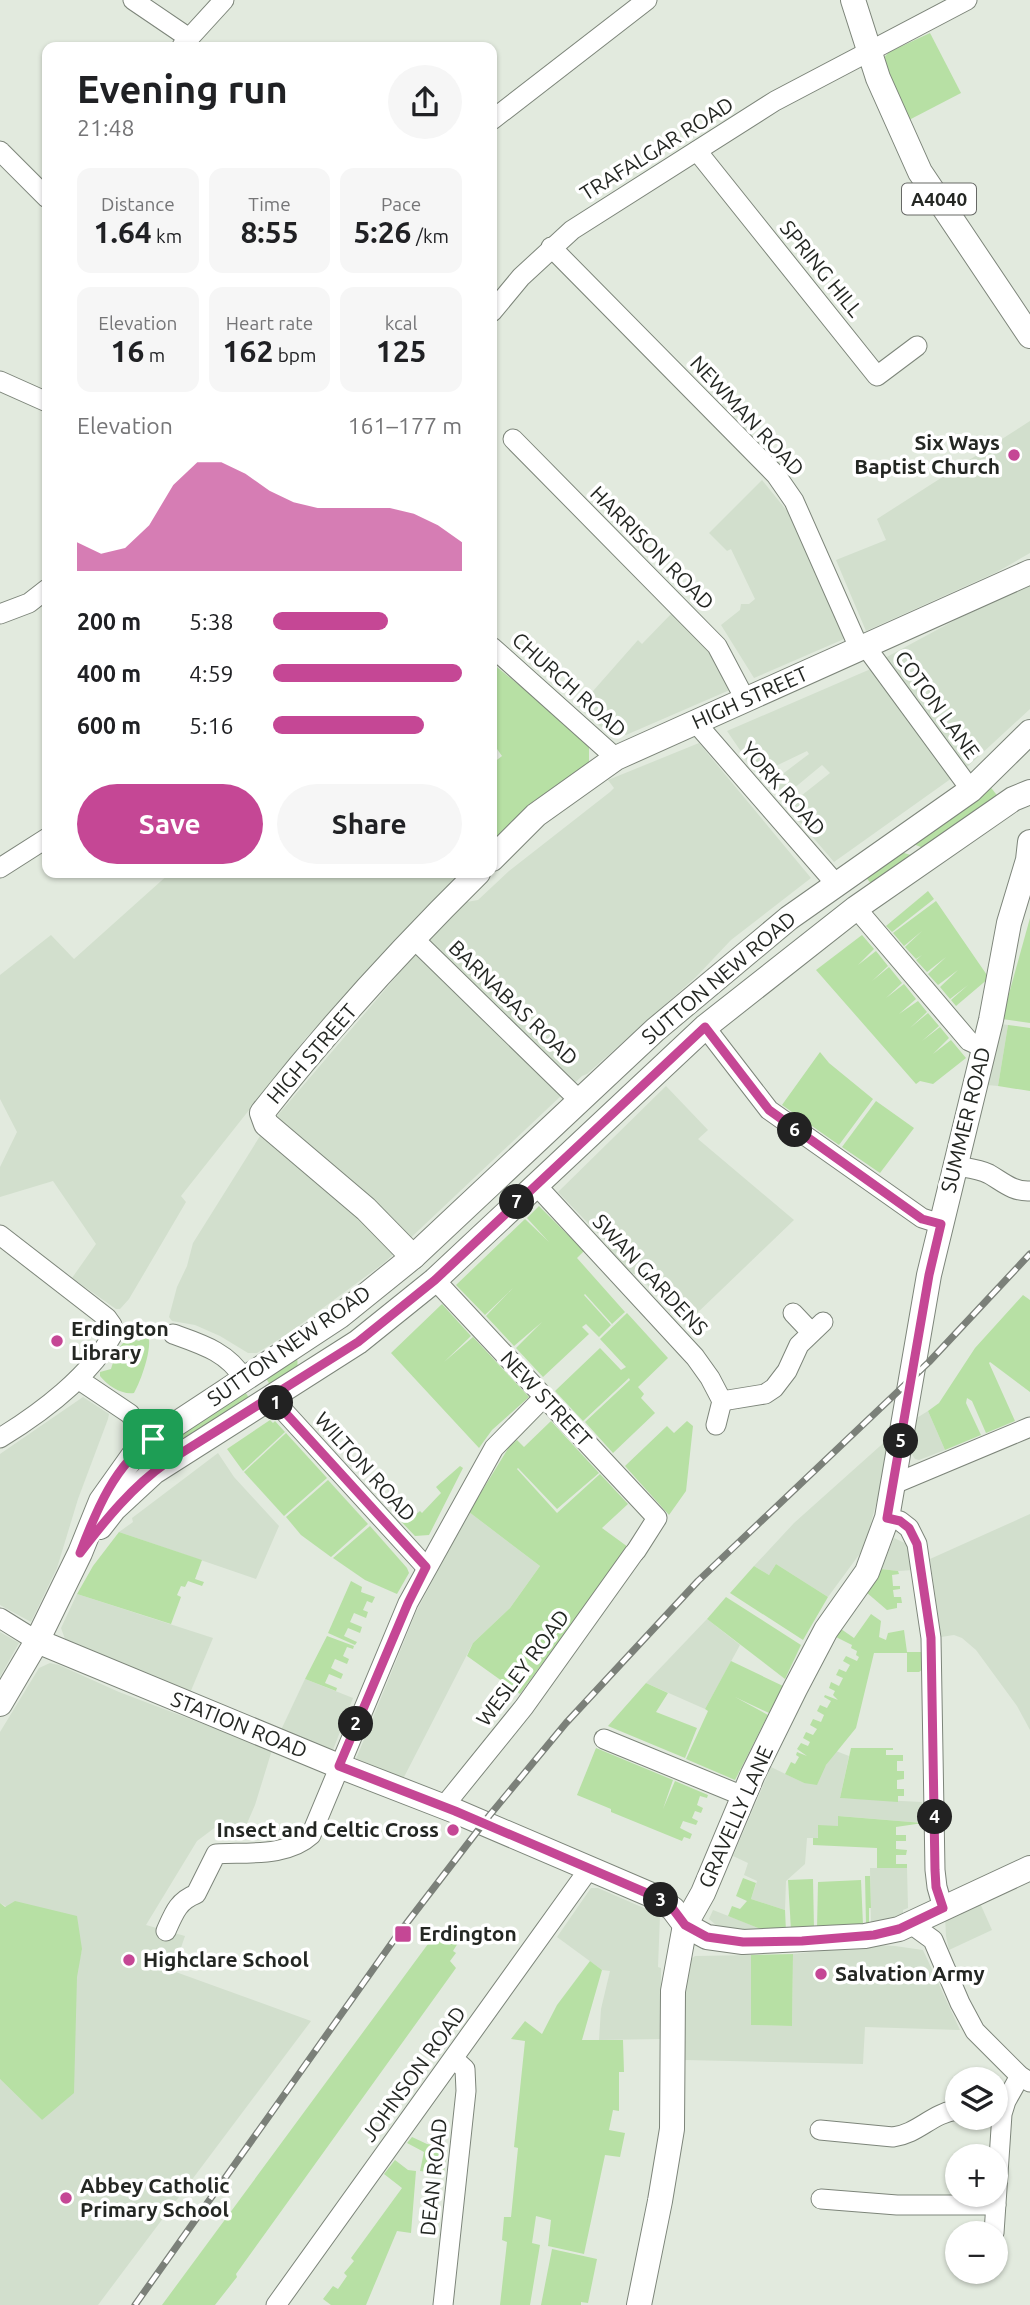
<!DOCTYPE html>
<html lang="en">
<head>
<meta charset="utf-8">
<style>
  :root { --surface:#fff; --page:#f6f6f6; --text:#202124; --muted:#757577; --accent:#c54795 }
  body { margin:0; font-family:Ubuntu,sans-serif; background:var(--page); color:var(--text); height:100vh; display:flex; flex-direction:column; font-size:26px; white-space:nowrap }
  * { box-sizing:border-box; margin:0 }
  p { font-size:23px; color:var(--muted) }
  .icon { flex:none; width:38px; height:38px; fill:none; stroke:currentColor; stroke-width:2; stroke-linecap:round; stroke-linejoin:round }
  .map { position:relative; flex:1; overflow:hidden }
  .panel { position:absolute; left:42px; top:42px; width:455px; height:836px; display:flex; flex-direction:column; background:var(--surface); border-radius:14px; box-shadow:0 2px 5px #0004 }
  .panel>* { flex:none }
  .controls { position:absolute; left:945px; top:2067px; display:grid; gap:14px }
  .controls a { display:grid; place-items:center; width:63px; height:63px; border-radius:50%; background:var(--surface); box-shadow:0 2px 5px #0004; font-size:35px }
  .pin { position:absolute; display:grid; place-items:center; width:60px; height:60px; color:#fff; margin:-30px; border-radius:14px; box-shadow:0 4px 10px #0006 }
  .km { position:absolute; width:35px; height:35px; margin:-18px; border-radius:50%; background:#222; color:#fff; font-size:19px; line-height:35px; text-align:center }
  .round { display:grid; place-items:center; flex:none; width:74px; height:74px; border-radius:37px; background:var(--page) }
  .summary { display:flex; align-items:center; justify-content:space-between; height:119px; padding:0 35px }
  h1 { font-size:38px; font-weight:600; line-height:52px }
  .figures { display:grid; grid-template-columns:repeat(3,1fr); gap:10px; height:119px; padding:7px 35px }
  .figures div { display:grid; align-content:center; border-radius:14px; background:var(--page); text-align:center }
  .figures b { font-size:30px; font-weight:600 }
  .figures small { font-size:19px; font-weight:400 }
  .figures p { font-size:19px }
  .chart { height:196px; padding:14px 35px }
  .chart p { display:flex; justify-content:space-between }
  .chart svg { width:100%; height:126px; margin-top:7px; fill:var(--accent); opacity:.7 }
  .cta { display:flex; gap:14px; margin-top:auto; padding:14px 35px }
  .cta a { flex:1; height:80px; border-radius:42px; background:var(--accent); color:#fff; font-size:28px; font-weight:600; line-height:80px; text-align:center }
  .cta a+a { background:var(--page); color:var(--text) }
  ul { padding:0 35px; list-style:none; font-size:23px }
  li { display:grid; grid-template-columns:112px 84px 1fr; align-items:center; height:52px }
  li i { height:18px; border-radius:9px; background:var(--accent) }
  .map>svg:first-child { display:block }
  .built { fill:#d2dfcd }
  .green { fill:#b7e0a4 }
  .lines { fill:none; stroke-linecap:round; stroke-linejoin:round }
  .minor-casing { stroke:#7d857a; stroke-width:21 }
  .major-casing { stroke:#7d857a; stroke-width:26 }
  .minor { stroke:#fff; stroke-width:19 }
  .major { stroke:#fff; stroke-width:24 }
  .rail-casing { stroke:#7b8079; stroke-width:7 }
  .rail { stroke:#fff; stroke-width:4.5; stroke-dasharray:13; stroke-linecap:butt }
  .route-casing { stroke:#fff; stroke-width:14 }
  .route { stroke:#c54795; stroke-width:9 }
  .poi-dot { fill:#c54795; stroke:#fff; stroke-width:2.5 }
  .labels { text-anchor:middle; stroke-width:7; stroke-linejoin:round; paint-order:stroke }
  .shield { fill:#fff; stroke:#666865; stroke-width:2 }
  .shield-label { font-size:19px; font-weight:bold; fill:#242723 }
  .street-label { font-size:21px; fill:#242723; stroke:#fff }
  .poi-label { font-size:21px; font-weight:bold; fill:#242723; stroke:#fff; text-anchor:start }
</style>
</head>
<body>
<div class="map">
<svg width="1030" height="2305" viewBox="0 0 1030 2305">
  <rect width="100%" height="100%" fill="#e2eade"/>
  <g class="built">
    <path d="M1030,421V553L997,572L866,631L836,560L886,540L877,519Z"/>
    <path d="M762,480L792,517L844,639L754,678L721,625L740,610L741,604H749L755,599L731,549L727,551L709,533Z"/>
    <path d="M1030,585V709L966,768L834,862L787,807L830,773L822,765L781,799L768,785L809,754L807,751L757,775L727,731L873,668L883,659L959,618Z"/>
    <path d="M673,612L718,659L732,689L626,735L610,731L596,724L579,707L638,640L642,644Z"/>
    <path d="M699,743L811,878L731,940L696,977L587,1074L582,1076L384,1263L289,1333L257,1353H248L220,1336L195,1325L172,1321L169,1317L177,1287L187,1266L193,1243L260,1136L448,916L461,903L478,900L509,871L610,792L614,788L608,780Z"/>
    <path d="M170,873H459L306,1038L181,1196L186,1202L129,1299L120,1309H116L72,1278L96,1244L53,1181L0,1197V1167L17,1132L0,1099V975L51,935L74,959Z"/>
    <path d="M1001,1024L1008,1025L998,1086L987,1085Z"/>
    <path d="M666,1086L708,1130L698,1139L794,1220L693,1317H677L637,1274H632L608,1248V1244L558,1192Z"/>
    <path d="M83,1397L109,1414L108,1419L78,1499L57,1568L31,1622L0,1605V1454Z"/>
    <path d="M928,1411L945,1450L919,1460L915,1459L911,1453L915,1419Z"/>
    <path d="M889,1438L881,1486L864,1548L828,1597L776,1564L769,1575L754,1566L794,1523Z"/>
    <path d="M218,1453L234,1477L279,1526L256,1579L119,1532L133,1522L132,1518Z"/>
    <path d="M469,1512L540,1566L510,1608L473,1643L403,1779L356,1759L416,1612Z"/>
    <path d="M1030,1514V1730L1017,1706L976,1650L962,1638L954,1635L941,1637L930,1559Z"/>
    <path d="M894,1538L909,1545L913,1570L898,1571L881,1569Z"/>
    <path d="M77,1594L213,1638L190,1693L65,1639L61,1628Z"/>
    <path d="M707,1619L740,1645L705,1709L646,1683Z"/>
    <path d="M0,1632L19,1643L0,1677Z"/>
    <path d="M50,1663L59,1665L119,1692L272,1750L255,1805L242,1835L217,1826L197,1841L146,1925L185,1936L173,1971L311,2021L98,2305H0V2079L42,2120L82,1949L0,1903V1732L39,1668Z"/>
    <path d="M305,1679L353,1698L333,1750L281,1730Z"/>
    <path d="M836,1751L849,1756L840,1798L922,1802L923,1823L839,1816L838,1826L817,1838H807L805,1864L786,1881L785,1910L751,1899L757,1881L744,1875L748,1863L733,1856L771,1767L804,1783L826,1765Z"/>
    <path d="M870,1868H907L908,1908L903,1910V1916L871,1924Z"/>
    <path d="M591,1888H598L660,1915L658,1967L661,1968V2039L599,2040L601,2009L610,1971L602,1970L557,1937Z"/>
    <path d="M979,1901L992,1930L949,1950L946,1936L945,1916Z"/>
    <path d="M713,1910L741,1921L758,1928L733,1931L716,1925L709,1919Z"/>
    <path d="M873,1945L895,1946L923,1950L960,2030L865,2027L863,2064L684,2060V2013L687,1970L691,1959L695,1956L751,1955V2025L792,2026L793,1954Z"/>
  </g>
  <g class="green">
    <path d="M930,33L961,93L909,120L881,61L889,52Z"/>
    <path d="M492,663L589,742V763L530,804L492,841V772L497,768L493,763L502,756L497,749L492,753Z"/>
    <path d="M988,784L1000,799L928,850L911,843Z"/>
    <path d="M901,852L917,857L873,886L864,875Z"/>
    <path d="M928,891L934,899L892,932L886,926Z"/>
    <path d="M936,901L989,978L956,1006L951,1000L968,985L950,999L940,987L958,970L938,985L928,974L946,957L927,972L916,960L922,955L916,959L905,947L922,931L904,946L893,933Z"/>
    <path d="M1030,918V1023L1002,1019Z"/>
    <path d="M862,935L874,949L858,965L876,951L888,966L872,981L889,967L902,983L886,998L904,984L916,999L899,1014L918,1001L927,1012L910,1028L928,1013L939,1026L922,1041L940,1027L949,1038L933,1054L951,1040L966,1058L933,1084L920,1081L916,1084L816,970Z"/>
    <path d="M1008,1025L1030,1028V1091L998,1086Z"/>
    <path d="M820,1052L829,1063L873,1099L839,1145L782,1105Z"/>
    <path d="M876,1101L914,1128L880,1173L842,1147Z"/>
    <path d="M539,1206L584,1251L577,1258L625,1312L612,1324L585,1294L584,1295L611,1325L599,1337L586,1324L582,1327L589,1334L543,1377L516,1348L542,1322L514,1346L486,1316L513,1288L485,1315L456,1285L525,1219L549,1242L527,1218Z"/>
    <path d="M1023,1295L1030,1300V1392L990,1362L989,1363L1015,1421L986,1433L972,1401L967,1398L966,1403L981,1435L945,1450L928,1411L939,1403L975,1348Z"/>
    <path d="M442,1304L471,1336L444,1362L473,1337L529,1397L492,1430L479,1448L391,1353Z"/>
    <path d="M627,1313L668,1358L638,1387L644,1394L641,1398L655,1413L613,1453L585,1422L630,1380L629,1378L583,1421L555,1391L600,1348L621,1370L626,1367L600,1339Z"/>
    <path d="M148,1335C153,1347 141,1381 134,1393C122,1395 108,1386 100,1376V1372L111,1369C115,1357 117,1345 130,1338L139,1341Z"/>
    <path d="M297,1355L298,1372L270,1385L266,1378Z"/>
    <path d="M245,1392L250,1399L176,1446L172,1438Z"/>
    <path d="M270,1420L273,1423L275,1421L285,1432L243,1471L227,1449Z"/>
    <path d="M551,1421L599,1473L557,1509L518,1468L517,1469L557,1513L600,1474L628,1504L602,1528L628,1547L520,1694L467,1656L473,1643L510,1608L540,1566L469,1512L509,1447L517,1440L524,1447Z"/>
    <path d="M687,1421L693,1426L686,1491L669,1515L625,1466L667,1426L674,1433Z"/>
    <path d="M286,1433L327,1478L284,1516L244,1472Z"/>
    <path d="M460,1466L463,1468L429,1535L415,1536L391,1511L398,1505L410,1519L420,1511L422,1513L441,1493L436,1487Z"/>
    <path d="M328,1480L368,1524L331,1557L301,1535L286,1517Z"/>
    <path d="M370,1526L407,1568L409,1573L397,1594L365,1580L333,1558Z"/>
    <path d="M119,1532L202,1560L195,1579L204,1582L202,1586L188,1581L185,1587L181,1586L177,1595L181,1597L171,1624L77,1594L93,1566Z"/>
    <path d="M776,1564L828,1597L803,1640L730,1593L754,1566L769,1575Z"/>
    <path d="M881,1569L898,1571L899,1574L892,1575L893,1586H900V1589L893,1590L894,1597H901L902,1603H897V1608L887,1610L866,1592Z"/>
    <path d="M351,1581L362,1587L361,1592L375,1597L372,1603L367,1601L363,1610L368,1612L366,1618L354,1613L350,1622L362,1627L360,1633L348,1628L344,1636L357,1642L355,1645L328,1633Z"/>
    <path d="M726,1597L801,1645L785,1679L707,1619Z"/>
    <path d="M871,1614L881,1621L879,1637L886,1640L888,1633L904,1630L907,1652H922L923,1669L919,1672H907V1653H874L856,1728L826,1765L817,1785L804,1783L785,1774L791,1762L795,1764L799,1757L796,1755L797,1752L807,1756L797,1749L801,1743L808,1746L810,1742L803,1738L806,1732L813,1735L817,1729L810,1725L813,1719L821,1722L824,1715L817,1711L820,1705L827,1708L831,1701L824,1697L825,1695L838,1700L833,1695L835,1691L829,1688L831,1682L839,1686L843,1678L836,1675L839,1669L846,1672L850,1665L843,1661L846,1656L857,1661L859,1657L856,1655L857,1651L851,1648L852,1645L836,1637L841,1629L854,1638Z"/>
    <path d="M327,1636L354,1646L353,1649L347,1647L343,1656L349,1659L347,1664L335,1659L331,1668L343,1674L341,1679L329,1674L325,1683L337,1688L336,1691L305,1679Z"/>
    <path d="M731,1661L783,1686L769,1713L735,1697L768,1715L735,1780L686,1759L708,1711L705,1709Z"/>
    <path d="M646,1683L668,1693L656,1712L697,1728L685,1758L608,1726Z"/>
    <path d="M596,1748L673,1780L663,1809L675,1781L708,1795L707,1798L700,1796L697,1805L703,1808L701,1813L695,1811L692,1818L698,1821L696,1825L683,1821L680,1828L692,1834L690,1839L684,1837L682,1841L611,1812V1809L577,1795Z"/>
    <path d="M851,1748H893V1750H886V1755H903V1761H897V1771H904V1779L897,1780V1789H904V1796H898V1802L840,1798Z"/>
    <path d="M838,1816L923,1823L896,1827V1835H906V1841H896V1849L907,1850L906,1855H896V1864H907V1868H877V1848L813,1845V1838H818V1825L838,1826Z"/>
    <path d="M865,1876H870L871,1908H869V1924L866,1925Z"/>
    <path d="M743,1878L756,1883L751,1899L785,1910L786,1932L758,1928L728,1916L732,1906L740,1909L747,1901L736,1896Z"/>
    <path d="M813,1879L814,1929L791,1930L788,1880Z"/>
    <path d="M861,1880L863,1925L817,1929L818,1882Z"/>
    <path d="M15,1901L77,1916L82,1949L77,1977L74,2093L42,2120L0,2079V1903L5,1907Z"/>
    <path d="M439,1929L458,1943L453,1951L456,1953L450,1961L456,1968L236,2274L237,2277L215,2305H162Z"/>
    <path d="M793,1954L792,2026L751,2025V1955Z"/>
    <path d="M590,1961L602,1970L582,2040H623L624,2072H619V2111L613,2110L609,2130L625,2133L620,2157L605,2155L584,2254L548,2246L551,2220L536,2216L532,2243L540,2245L530,2305H500L507,2242L502,2240L504,2217H511L518,2148L514,2147L525,2041L511,2039L525,2021L542,2034L557,2005Z"/>
    <path d="M412,2137L427,2144L447,2147L444,2174L420,2171L424,2152L407,2143Z"/>
    <path d="M395,2160L408,2170L416,2171L411,2233L397,2231L366,2305H331L323,2299L333,2286L338,2289L347,2276L344,2273L354,2261L351,2258L402,2188L384,2174Z"/>
    <path d="M552,2249L597,2259L588,2303L581,2302V2305H541Z"/>
  </g>
  <g class="lines">
    <defs>
      <g id="minor">
        <path d="M133,0L189,38"/>
        <path d="M182,46L224,0"/>
        <path d="M492,120L647,0"/>
        <path d="M0,151L47,198"/>
        <path d="M697,151L877,376L917,346"/>
        <path d="M551,247L776,475L794,501L860,650"/>
        <path d="M492,312L521,277L572,230L775,101L967,0"/>
        <path d="M0,381L47,402"/>
        <path d="M513,439L717,646L745,699"/>
        <path d="M0,614L29,603L47,589"/>
        <path d="M492,647L616,758"/>
        <path d="M866,647L971,790"/>
        <path d="M696,723L836,884"/>
        <path d="M0,868L47,838"/>
        <path d="M856,908L969,1041L984,1048"/>
        <path d="M414,939L580,1101"/>
        <path d="M705,1027L769,1110L922,1218L941,1224"/>
        <path d="M956,1166C967,1168 979,1169 989,1174C1003,1182 1013,1192 1030,1191"/>
        <path d="M536,1185L695,1357L710,1378L722,1401L716,1425"/>
        <path d="M0,1235L107,1318L112,1325L113,1334C90,1376 41,1413 0,1438"/>
        <path d="M435,1280L657,1518L636,1551"/>
        <path d="M793,1313L811,1332"/>
        <path d="M173,1334C201,1344 228,1352 244,1379"/>
        <path d="M78,1379L130,1414L137,1426L166,1450L167,1462"/>
        <path d="M271,1397L426,1567"/>
        <path d="M722,1401L765,1394L774,1388L787,1371L799,1345L823,1322"/>
        <path d="M894,1484L1030,1427"/>
        <path d="M887,1518L900,1521L909,1528L917,1544L931,1638L935,1870L937,1887L943,1908"/>
        <path d="M0,1618L37,1641"/>
        <path d="M604,1739L743,1796"/>
        <path d="M444,1806L524,1707L634,1553"/>
        <path d="M911,1924L933,1940L960,2003L975,2031L1020,2076L1030,2082"/>
        <path d="M166,1931C174,1913 178,1901 196,1894L216,1854C247,1852 287,1857 311,1835L408,1603L494,1448L543,1398"/>
        <path d="M820,2130L893,2137C918,2134 932,2113 957,2110"/>
        <path d="M821,2199L897,2205H996"/>
        <path d="M994,2233L1002,2114L1006,2101L1020,2076"/>
        <path d="M276,2305L589,1869"/>
        <path d="M443,2305L466,2091L465,2069L454,2059"/>
      </g>
      <g id="major">
        <path d="M853,0L878,78L920,172L1030,336"/>
        <path d="M492,859L536,815L616,758L1030,572"/>
        <path d="M413,1257L366,1209L266,1124L262,1113C328,1029 401,949 478,873"/>
        <path d="M100,1527L114,1509L154,1472L358,1342L435,1280L705,1027L856,908L1013,799L1030,792"/>
        <path d="M37,1641L334,1764L455,1811L656,1897L673,1909L685,1925L707,1937L743,1942L865,1936L899,1929L1030,1868"/>
        <path d="M0,1704L37,1641L80,1553L101,1501L138,1449L340,1316L413,1257L655,1030L789,918L971,790L1030,732"/>
        <path d="M639,2305L660,2201L672,2129L673,1991L685,1925L703,1893L753,1774L795,1689L826,1630L867,1572L887,1518L929,1275L991,1020L1009,923L1028,860L1030,842"/>
      </g>
    </defs>
    <use href="#minor" class="minor-casing"/>
    <use href="#major" class="major-casing"/>
    <use href="#minor" class="minor"/>
    <use href="#major" class="major"/>
    <defs>
      <path id="rail" d="M135,2305L396,1937L489,1816L566,1723L698,1581L929,1362L1030,1254"/>
    </defs>
    <use href="#rail" class="rail-casing"/>
    <use href="#rail" class="rail"/>
  </g>
  <g class="lines">
    <defs>
      <path id="route" d="M153,1439C115,1464 96,1511 80,1553C106,1519 132,1487 167,1462L271,1397L426,1567L408,1603L339,1766L455,1811L656,1897L673,1909L685,1925L707,1937L743,1942L802,1941L874,1935L899,1929L943,1908L936,1887L935,1870L931,1638L917,1544L909,1528L900,1521L887,1518L929,1275L941,1224L922,1219L769,1110L705,1027L435,1280L358,1342L167,1462L166,1450L153,1439"/>
    </defs>
    <use href="#route" class="route-casing"/>
    <use href="#route" class="route"/>
  </g>
  <g class="poi-dot">
    <circle cx="1014" cy="455" r="7"/>
    <circle cx="57" cy="1341" r="7"/>
    <circle cx="453" cy="1830" r="7"/>
    <rect x="394" y="1925" width="18" height="18" rx="3.5"/>
    <circle cx="129" cy="1960" r="7"/>
    <circle cx="821" cy="1974" r="7"/>
    <circle cx="66" cy="2198" r="7"/>
  </g>
  <g class="labels">
    <rect class="shield" x="902" y="183.5" width="74" height="31" rx="5"/>
    <g class="shield-label">
      <text x="939" y="206">A4040</text>
    </g>
    <g class="street-label">
      <text transform="translate(657 149) rotate(-32)" y="7">TRAFALGAR ROAD</text>
      <text transform="translate(821 269) rotate(51)" y="7">SPRING HILL</text>
      <text transform="translate(747 416) rotate(47)" y="7">NEWMAN ROAD</text>
      <text transform="translate(652 548) rotate(45)" y="7">HARRISON ROAD</text>
      <text transform="translate(569 685) rotate(42)" y="7">CHURCH ROAD</text>
      <text transform="translate(750 698) rotate(-24)" y="7">HIGH STREET</text>
      <text transform="translate(937 705) rotate(54)" y="7">COTON LANE</text>
      <text transform="translate(783 789) rotate(49)" y="7">YORK ROAD</text>
      <text transform="translate(719 978) rotate(-40)" y="7">SUTTON NEW ROAD</text>
      <text transform="translate(513 1003) rotate(44)" y="7">BARNABAS ROAD</text>
      <text transform="translate(312 1054) rotate(-49)" y="7">HIGH STREET</text>
      <text transform="translate(966 1120) rotate(-76)" y="7">SUMMER ROAD</text>
      <text transform="translate(650 1275) rotate(47)" y="7">SWAN GARDENS</text>
      <text transform="translate(289 1346) rotate(-35)" y="7">SUTTON NEW ROAD</text>
      <text transform="translate(546 1399) rotate(47)" y="7">NEW STREET</text>
      <text transform="translate(365 1467) rotate(48)" y="7">WILTON ROAD</text>
      <text transform="translate(523 1668) rotate(-53)" y="7">WESLEY ROAD</text>
      <text transform="translate(239 1725) rotate(22)" y="7">STATION ROAD</text>
      <text transform="translate(736 1817) rotate(-66)" y="7">GRAVELLY LANE</text>
      <text transform="translate(414 2074) rotate(-54)" y="7">JOHNSON ROAD</text>
      <text transform="translate(434 2177) rotate(-84)" y="7">DEAN ROAD</text>
    </g>
    <g class="poi-label">
      <text x="1000" y="450" text-anchor="end">Six Ways<tspan x="1000" dy="24">Baptist Church</tspan></text>
      <text x="71" y="1336">Erdington<tspan x="71" dy="24">Library</tspan></text>
      <text x="439" y="1837" text-anchor="end">Insect and Celtic Cross</text>
      <text x="419" y="1941">Erdington</text>
      <text x="143" y="1967">Highclare School</text>
      <text x="835" y="1981">Salvation Army</text>
      <text x="80" y="2193">Abbey Catholic<tspan x="80" dy="24">Primary School</tspan></text>
    </g>
  </g>
</svg>
<div class="controls">
<a><svg class="icon" aria-label="layers" viewBox="0 0 24 24"><path d="M12 4l9 5-9 5-9-5zM3 14l9 5 9-5"/></svg></a>
<a>+</a>
<a>−</a>
</div>
<div class="pin" style="left:153px;top:1439px;background:#1e9e55"><svg class="icon" aria-label="arrive" viewBox="0 0 24 24"><path d="M6 21V4h12l-3 4 3 4H6"/></svg></div>
<b class="km" style="left:276px;top:1403px">1</b>
<b class="km" style="left:356px;top:1724px">2</b>
<b class="km" style="left:661px;top:1900px">3</b>
<b class="km" style="left:935px;top:1817px">4</b>
<b class="km" style="left:901px;top:1441px">5</b>
<b class="km" style="left:795px;top:1130px">6</b>
<b class="km" style="left:517px;top:1202px">7</b>
<section class="panel">
<div class="summary"><div><h1>Evening run</h1><p>21:48</p></div><a class="round"><svg class="icon" aria-label="share" viewBox="0 0 24 24"><path d="M12 15V3M7 8l5-5 5 5M5 13v7h14v-7"/></svg></a></div>
<div class="figures">
<div><p>Distance</p><b>1.64<small> km</small></b></div>
<div><p>Time</p><b>8:55</b></div>
<div><p>Pace</p><b>5:26<small> /km</small></b></div>
</div>
<div class="figures">
<div><p>Elevation</p><b>16<small> m</small></b></div>
<div><p>Heart rate</p><b>162<small> bpm</small></b></div>
<div><p>kcal</p><b>125</b></div>
</div>
<div class="chart"><p><span>Elevation</span>161–177 m</p>
<svg viewBox="0 0 160 44" preserveAspectRatio="none"><path d="M0 44V34L10 38L20 36L30 28L40 14L50 6L60 6L70 10L80 16L90 20L100 22L110 22L120 22L130 22L140 24L150 28L160 34V44z"/></svg>
</div>
<ul>
<li><b>200 m</b>5:38<i style="width:61%"></i></li>
<li><b>400 m</b>4:59<i style="width:100%"></i></li>
<li><b>600 m</b>5:16<i style="width:80%"></i></li>
</ul>
<div class="cta"><a>Save</a><a>Share</a></div>
</section>
</div>
</body>
</html>
